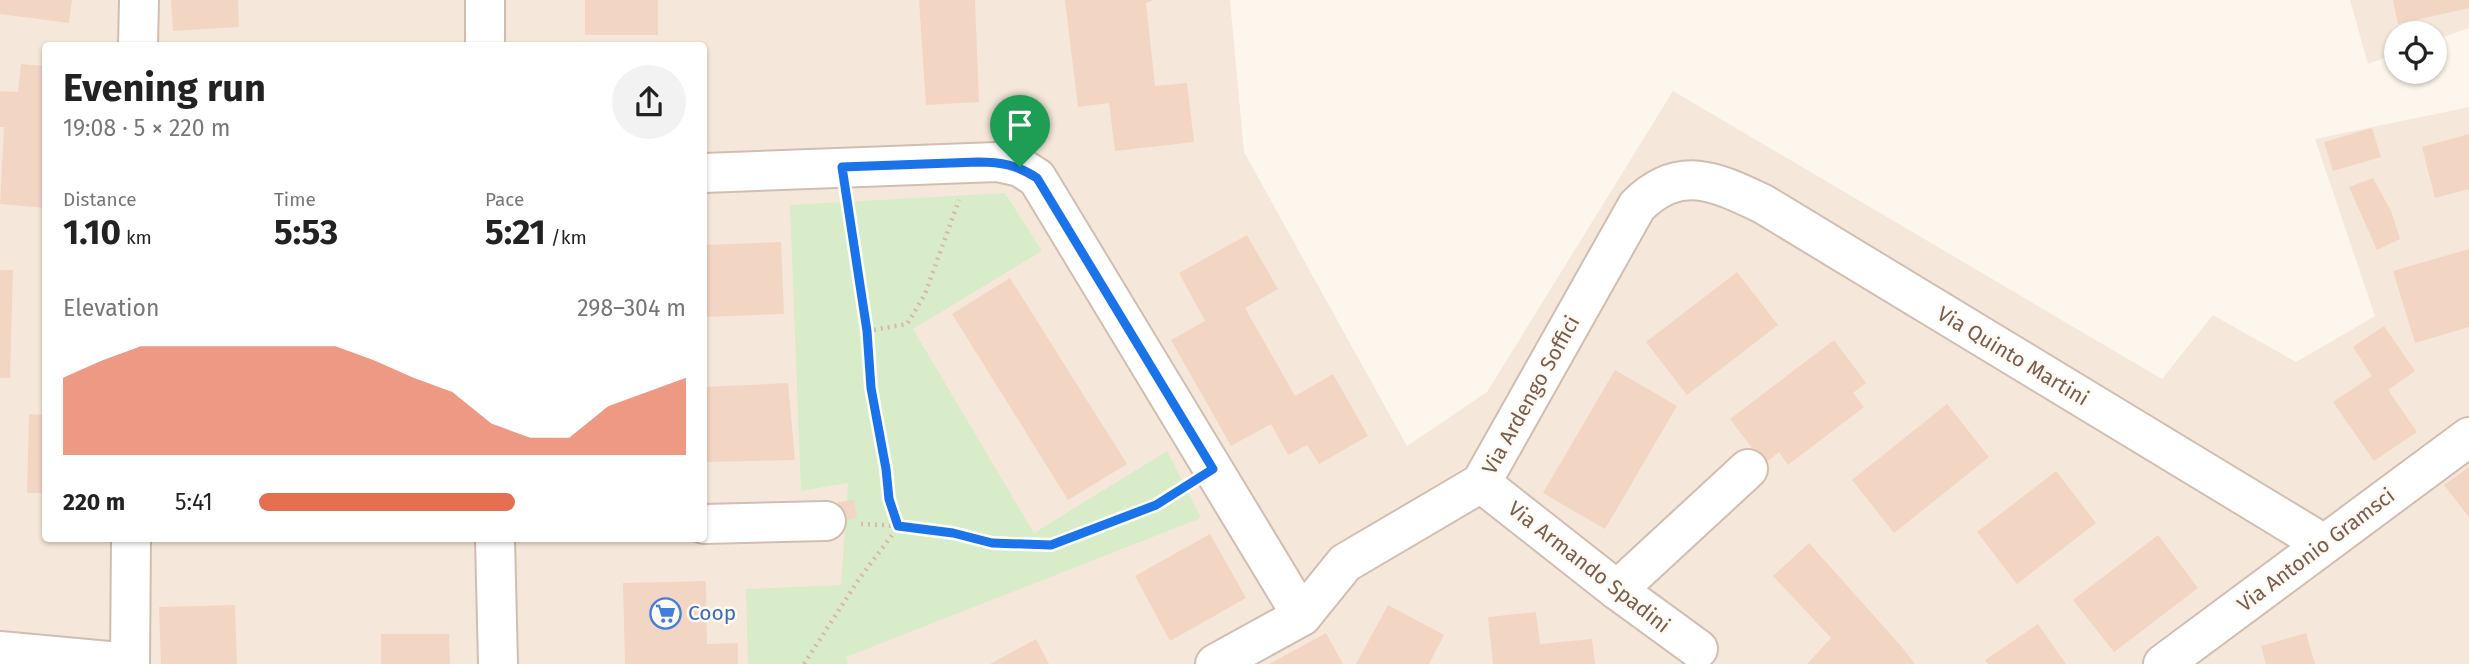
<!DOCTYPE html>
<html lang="en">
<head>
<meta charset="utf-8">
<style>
  :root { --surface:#fff; --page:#f2f2f2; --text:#222; --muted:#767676; --accent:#e76f51 }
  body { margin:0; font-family:"Fira Sans",sans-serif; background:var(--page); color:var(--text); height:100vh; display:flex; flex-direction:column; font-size:26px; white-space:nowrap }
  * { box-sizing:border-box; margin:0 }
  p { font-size:23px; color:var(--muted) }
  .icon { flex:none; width:38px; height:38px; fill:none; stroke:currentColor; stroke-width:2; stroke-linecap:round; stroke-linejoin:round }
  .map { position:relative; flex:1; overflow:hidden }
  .panel { position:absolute; left:42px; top:42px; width:665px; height:500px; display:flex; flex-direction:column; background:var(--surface); border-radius:7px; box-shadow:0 2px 5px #0004 }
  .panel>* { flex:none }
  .tools { position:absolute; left:2384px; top:21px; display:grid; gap:14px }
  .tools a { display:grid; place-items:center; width:63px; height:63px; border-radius:50%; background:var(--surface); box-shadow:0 2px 5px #0004; font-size:35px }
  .pin { position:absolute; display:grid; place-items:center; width:60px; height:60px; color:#fff; margin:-72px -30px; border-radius:50% 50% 50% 0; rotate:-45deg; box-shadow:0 0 7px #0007 }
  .pin .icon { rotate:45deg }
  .round { display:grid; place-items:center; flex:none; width:74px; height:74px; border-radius:37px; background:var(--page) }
  .headline { display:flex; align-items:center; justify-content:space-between; height:119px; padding:0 21px }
  h1 { font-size:38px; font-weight:700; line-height:52px }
  .metrics { display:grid; grid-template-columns:repeat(3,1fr); gap:10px; height:119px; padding:7px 21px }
  .metrics div { display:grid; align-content:center }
  .metrics b { font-size:35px; font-weight:700 }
  .metrics small { font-size:19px; font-weight:400 }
  .metrics p { font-size:19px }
  .chart { height:196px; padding:14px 21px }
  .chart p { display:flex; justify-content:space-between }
  .chart svg { width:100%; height:126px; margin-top:7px; fill:var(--accent); opacity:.7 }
  ul { padding:0 21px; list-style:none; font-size:23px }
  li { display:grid; grid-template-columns:112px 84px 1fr; align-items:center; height:52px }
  li i { height:18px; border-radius:9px; background:var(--accent) }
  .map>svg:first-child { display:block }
  .residential { fill:#f5e8da; fill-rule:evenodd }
  .green { fill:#d8ecc9 }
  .building { fill:#f3d5c3 }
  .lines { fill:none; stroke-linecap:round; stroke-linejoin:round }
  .minor-casing { stroke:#d1beb0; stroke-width:42 }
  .path { stroke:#d9b8a5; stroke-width:4.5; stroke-dasharray:2 5; stroke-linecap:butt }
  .minor { stroke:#fff; stroke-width:38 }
  .route-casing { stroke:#fff; stroke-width:14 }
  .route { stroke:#1a73e8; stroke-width:9 }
  .labels { text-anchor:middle; stroke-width:5; stroke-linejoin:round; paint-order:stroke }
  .street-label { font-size:21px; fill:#7a5c4d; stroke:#fffaf3 }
  .shop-label { font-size:21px; fill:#366cbe; stroke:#fffaf3; text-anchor:start }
</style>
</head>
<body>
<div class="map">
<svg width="2469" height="664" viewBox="0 0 2469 664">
  <rect width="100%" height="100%" fill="#fdf6ec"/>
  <g class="residential">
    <path d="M0,0H1230L1244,152L1407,446L1487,392L1673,91L2162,379L2213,315L2296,362L2375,316L2315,139L2469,107V664H0ZM46,46H704V539H46Z"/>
    <path d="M2350,0H2469V28L2434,40V33H2396V54L2368,64Z"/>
  </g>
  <path class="green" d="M1005,193L1042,251L913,329L1034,533L1167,451L1201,518L846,657L848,664H748L746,589L841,585L848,483L801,491L790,205Z"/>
  <g class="building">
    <path d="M0,0H72L69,23L0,14Z"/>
    <path d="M171,0H238L239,27L173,31Z"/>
    <rect x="585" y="0" width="73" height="35"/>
    <path d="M919,0H975L979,102L926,105Z"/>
    <path d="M1065,0H1154L1146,3L1155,86L1187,83L1194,142L1115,151L1109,103L1078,107Z"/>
    <path d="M2393,0H2469V8L2398,24Z"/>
    <path d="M21,64L46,66V208L0,204L4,127H0V91L18,92Z"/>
    <path d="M2372,128L2381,157L2333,171L2324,142Z"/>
    <path d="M2469,134V189L2435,198L2422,147Z"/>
    <path d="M2373,178L2391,211L2400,239L2377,250L2349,187Z"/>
    <path d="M1247,235L1278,289L1245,308L1295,396L1333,374L1368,436L1319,464L1307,445L1288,455L1271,424L1231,446L1171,340L1205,321L1179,273Z"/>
    <path d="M781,242L784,314L704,317V245Z"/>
    <path d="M2469,249V327L2415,343L2393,271Z"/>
    <path d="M0,270H13L10,378H0Z"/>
    <path d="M1737,272L1778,325L1687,395L1646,342Z"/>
    <path d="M1010,278L1127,464L1068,500L952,314Z"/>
    <path d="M2384,326L2415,371L2388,390L2417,432L2374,461L2333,402L2372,376L2353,347Z"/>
    <path d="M1834,340L1866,383L1853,393L1864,407L1788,465L1779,452L1764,464L1730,419Z"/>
    <path d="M1615,370L1677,406L1605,529L1543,493Z"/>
    <path d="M788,383L795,460L704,462V387Z"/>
    <path d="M1947,404L1989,457L1894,533L1852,480Z"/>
    <path d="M29,414L46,415V493H27Z"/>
    <path d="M2469,467V517L2444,485Z"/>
    <path d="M2056,471L2096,523L2017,584L1977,532Z"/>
    <path d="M854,500L857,518L840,521L838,502Z"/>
    <path d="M1210,534L1246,598L1170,641L1135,576Z"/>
    <path d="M2158,535L2198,588L2114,652L2073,600Z"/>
    <path d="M1809,543L1901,646L1915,664H1807L1831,638L1773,576Z"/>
    <path d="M706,581L707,644L738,643V664H625L623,583Z"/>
    <path d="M235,605L237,664H161L159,607Z"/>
    <path d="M1388,605L1444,635L1429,664H1356Z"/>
    <path d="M1536,612L1540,644L1592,639L1595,664H1493L1488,617Z"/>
    <path d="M2038,624L2066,664H1988L1985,660Z"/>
    <path d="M1326,633L1343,664H1269Z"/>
    <path d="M2306,633L2315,664H2266L2261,646Z"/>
    <path d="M381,634H449L450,664H381Z"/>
    <path d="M1036,639L1049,664H990Z"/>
  </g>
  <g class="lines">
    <defs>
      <g id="minor">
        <path d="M485,0V46"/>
        <path d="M138,46L139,0"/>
        <path d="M704,173L997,162L1020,167L1037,178L1302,616L1215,664"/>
        <path d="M1481,483L1617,590L1698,649"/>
        <path d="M704,524L826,521"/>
        <path d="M495,539L498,664"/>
        <path d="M1617,590L1748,469"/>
        <path d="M1302,616L1345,563L1481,483L1637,206C1679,164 1715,181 1763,204L2324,544"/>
        <path d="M0,651L130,663"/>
        <path d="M130,664L131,539"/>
        <path d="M2163,664L2469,437"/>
      </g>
    </defs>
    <use href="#minor" class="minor-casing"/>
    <g class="path">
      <path d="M847,203L867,331L871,388L889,499L899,526L861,524"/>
      <path d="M867,331L907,324L925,294L959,200"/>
      <path d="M804,664L859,579L899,526L953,533L992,543L1051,545L1156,505L1183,488"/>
    </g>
    <use href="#minor" class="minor"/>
  </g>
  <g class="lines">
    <defs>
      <path id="route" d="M978,162C1001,162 1017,165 1037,178L1213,469L1156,505L1051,545L992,543L953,533L898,526L889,499L886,469L871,388L867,331L842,167Z"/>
    </defs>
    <use href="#route" class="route-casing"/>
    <use href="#route" class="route"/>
  </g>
  <defs>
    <symbol id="supermarket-ring" viewBox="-11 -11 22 22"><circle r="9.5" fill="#fffaf3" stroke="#3f7fe0" stroke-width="1.5"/><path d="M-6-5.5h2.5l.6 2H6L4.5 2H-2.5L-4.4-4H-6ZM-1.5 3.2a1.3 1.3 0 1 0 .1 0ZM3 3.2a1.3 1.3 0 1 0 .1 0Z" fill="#3f7fe0"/></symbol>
  </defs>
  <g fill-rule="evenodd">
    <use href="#supermarket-ring" x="648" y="596" width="35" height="35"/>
  </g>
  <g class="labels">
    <g class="street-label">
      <text transform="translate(2013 356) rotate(31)" y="7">Via Quinto Martini</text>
      <text transform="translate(1531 395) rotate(-61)" y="7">Via Ardengo Soffici</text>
      <text transform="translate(2316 550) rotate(-37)" y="7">Via Antonio Gramsci</text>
      <text transform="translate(1589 567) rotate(38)" y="7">Via Armando Spadini</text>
    </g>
    <g class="shop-label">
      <text x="688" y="620">Coop</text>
    </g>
  </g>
</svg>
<div class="tools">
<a><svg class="icon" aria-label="locate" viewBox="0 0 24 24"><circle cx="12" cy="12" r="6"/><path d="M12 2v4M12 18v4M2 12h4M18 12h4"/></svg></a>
</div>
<div class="pin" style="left:1020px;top:167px;background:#1e9e55"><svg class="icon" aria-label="arrive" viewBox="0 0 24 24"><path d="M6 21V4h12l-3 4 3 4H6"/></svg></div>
<section class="panel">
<div class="headline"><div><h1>Evening run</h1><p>19:08 · 5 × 220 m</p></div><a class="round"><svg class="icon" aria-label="share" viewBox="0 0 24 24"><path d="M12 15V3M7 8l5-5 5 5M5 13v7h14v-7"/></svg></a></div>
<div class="metrics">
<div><p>Distance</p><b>1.10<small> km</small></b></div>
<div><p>Time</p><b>5:53</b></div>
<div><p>Pace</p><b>5:21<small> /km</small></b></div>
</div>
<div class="chart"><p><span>Elevation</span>298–304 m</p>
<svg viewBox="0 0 160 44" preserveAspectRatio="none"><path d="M0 44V17L10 11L20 6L30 6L40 6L50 6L60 6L70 6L80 11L90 17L100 22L110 33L120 38L130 38L140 27L150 22L160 17V44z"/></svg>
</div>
<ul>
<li><b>220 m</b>5:41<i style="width:60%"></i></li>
</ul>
</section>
</div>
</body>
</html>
